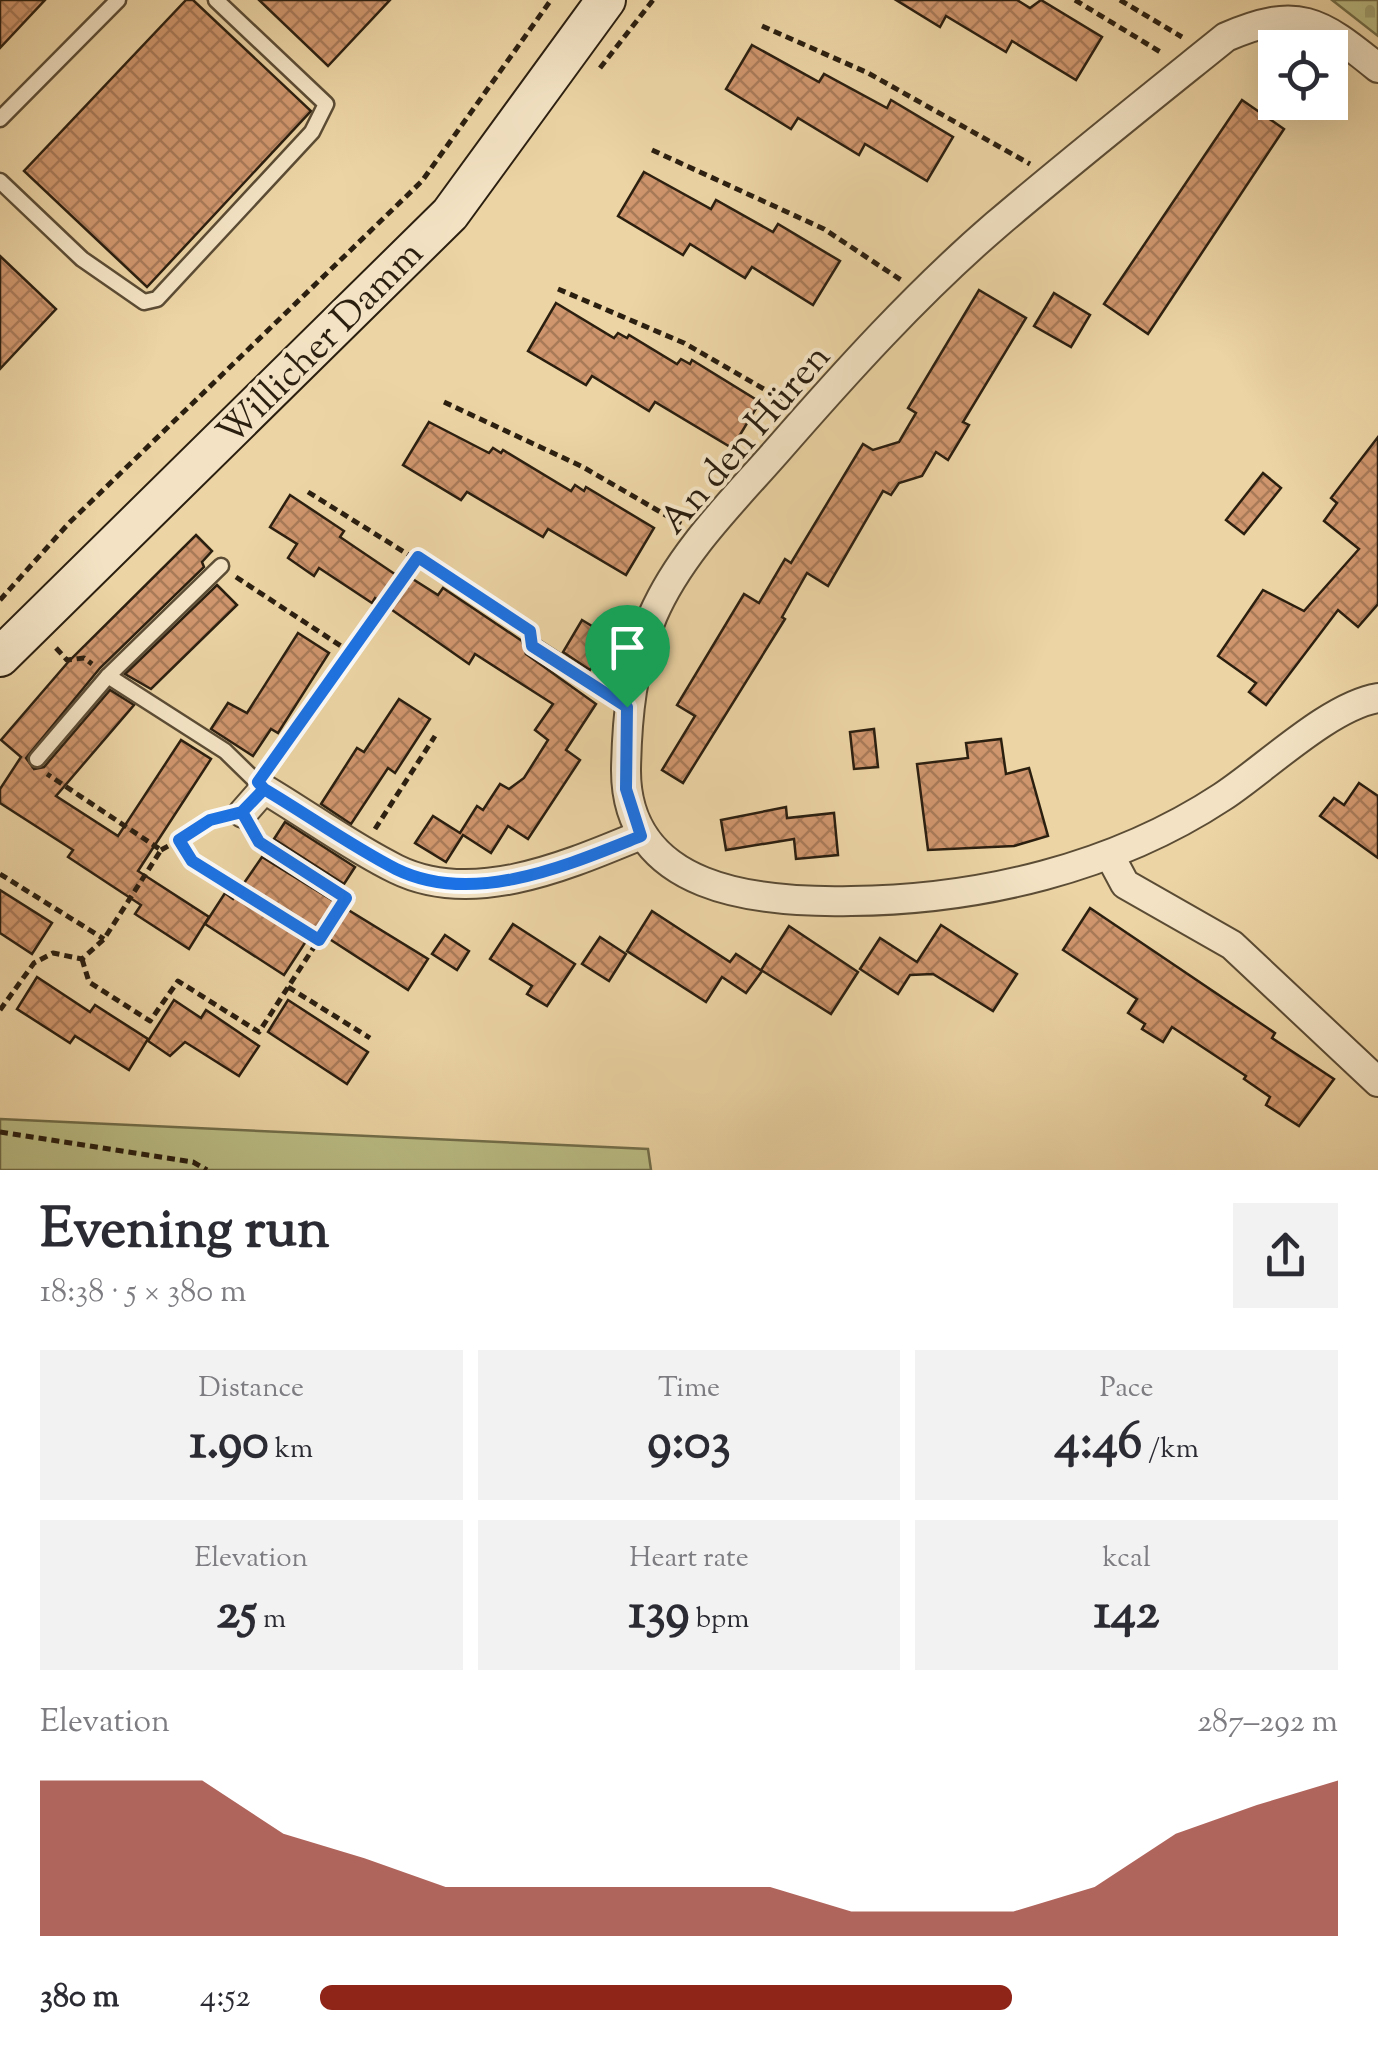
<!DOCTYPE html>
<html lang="en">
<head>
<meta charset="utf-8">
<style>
  :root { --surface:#fff; --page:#f2f2f3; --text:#2b2b33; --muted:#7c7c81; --accent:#8f2418 }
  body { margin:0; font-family:"Sorts Mill Goudy",serif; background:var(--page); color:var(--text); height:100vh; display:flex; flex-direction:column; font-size:38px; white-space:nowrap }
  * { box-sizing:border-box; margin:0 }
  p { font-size:32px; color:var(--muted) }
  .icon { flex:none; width:55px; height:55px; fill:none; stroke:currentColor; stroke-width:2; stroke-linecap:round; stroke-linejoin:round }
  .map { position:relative; height:1170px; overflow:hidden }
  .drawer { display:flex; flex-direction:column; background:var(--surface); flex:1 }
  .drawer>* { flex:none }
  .controls { position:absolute; left:1258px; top:30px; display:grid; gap:20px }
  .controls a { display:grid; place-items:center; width:90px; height:90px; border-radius:0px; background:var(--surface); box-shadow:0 10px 40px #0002; font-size:50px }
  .pin { position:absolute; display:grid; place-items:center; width:85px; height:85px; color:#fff; margin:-102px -42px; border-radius:50% 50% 50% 0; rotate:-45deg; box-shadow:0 0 10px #0007 }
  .pin .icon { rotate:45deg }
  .round { display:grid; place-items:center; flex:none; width:105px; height:105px; border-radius:0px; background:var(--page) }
  .head { display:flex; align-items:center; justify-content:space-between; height:170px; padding:0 40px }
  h1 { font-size:55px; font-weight:700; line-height:75px }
  .metrics { display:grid; grid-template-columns:repeat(3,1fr); gap:15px; height:170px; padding:10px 40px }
  .metrics div { display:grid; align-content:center; border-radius:0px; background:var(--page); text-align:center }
  .metrics b { font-size:50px; font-weight:700 }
  .metrics small { font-size:28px; font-weight:400 }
  .metrics p { font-size:28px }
  .chart { height:280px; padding:20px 40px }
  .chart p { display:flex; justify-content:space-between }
  .chart svg { width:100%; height:180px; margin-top:10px; fill:var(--accent); opacity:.7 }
  ul { padding:0 40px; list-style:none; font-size:32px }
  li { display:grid; grid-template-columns:160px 120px 1fr; align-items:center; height:75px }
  li i { height:25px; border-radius:12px; background:var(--accent) }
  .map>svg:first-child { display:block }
  .cemetery { fill:url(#cemetery-stones); stroke:#726e4a; stroke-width:2.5 }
  .pitch { fill:#babc84; stroke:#726e4a; stroke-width:2.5 }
  .building { fill:url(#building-cross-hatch); stroke:#2b1f10; stroke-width:2.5 }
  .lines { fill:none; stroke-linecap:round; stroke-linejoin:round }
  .lane-casing { stroke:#5b4c35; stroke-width:19 }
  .street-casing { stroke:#5b4c35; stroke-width:32 }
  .secondary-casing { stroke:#2b1f10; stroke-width:42 }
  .path { stroke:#2b1f10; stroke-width:5; stroke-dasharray:8 5; stroke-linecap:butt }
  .lane { stroke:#f3e3c4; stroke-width:14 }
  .street { stroke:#f3e3c4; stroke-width:28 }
  .secondary { stroke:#f3e3c4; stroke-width:38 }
  .route-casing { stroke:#fff; stroke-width:20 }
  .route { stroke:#1a73e8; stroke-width:12 }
  .labels { text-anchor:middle; stroke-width:8; stroke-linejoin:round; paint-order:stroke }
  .street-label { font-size:38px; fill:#2b1f10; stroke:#f3e3c4 }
</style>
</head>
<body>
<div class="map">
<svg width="1378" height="1170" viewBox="0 0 1378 1170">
  <defs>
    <pattern id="cemetery-stones" width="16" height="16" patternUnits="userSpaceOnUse" patternTransform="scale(2.5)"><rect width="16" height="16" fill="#babc84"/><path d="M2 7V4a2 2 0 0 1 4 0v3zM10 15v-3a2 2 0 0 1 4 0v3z" fill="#a0a171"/></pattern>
    <pattern id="building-cross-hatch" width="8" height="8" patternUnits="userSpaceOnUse" patternTransform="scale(2.5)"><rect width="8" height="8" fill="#d0966d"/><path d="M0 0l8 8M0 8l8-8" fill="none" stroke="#a97a58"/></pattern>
  </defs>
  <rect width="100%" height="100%" fill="#ecd4a4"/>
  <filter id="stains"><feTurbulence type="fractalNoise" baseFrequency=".002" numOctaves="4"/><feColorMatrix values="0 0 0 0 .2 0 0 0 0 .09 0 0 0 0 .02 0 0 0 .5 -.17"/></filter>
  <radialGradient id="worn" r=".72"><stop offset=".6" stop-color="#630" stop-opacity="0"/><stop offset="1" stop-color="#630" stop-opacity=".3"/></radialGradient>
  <path class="cemetery" d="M1332,0H1378V36Z"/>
  <path class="pitch" d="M0,1119L648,1149L651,1170H0Z"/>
  <g class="building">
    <path d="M0,0H45L0,48Z"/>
    <path d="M186,0H193L311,111L147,287L24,171Z"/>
    <path d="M259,0H390L328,66Z"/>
    <path d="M896,0H1017L1030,8L1041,0L1102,37L1076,80L1012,41L1006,52L946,16L940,27Z"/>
    <path d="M752,45L819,82L824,74L887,108L891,100L953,137L927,181L865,144L859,155L798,118L791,129L726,89Z"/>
    <path d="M1242,100L1284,129L1148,334L1104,304Z"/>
    <path d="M644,172L711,209L716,200L773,232L778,224L840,261L813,305L752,267L745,278L690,244L683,255L618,216Z"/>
    <path d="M0,256L56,309L0,369Z"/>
    <path d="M979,290L1026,318L963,422L969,425L948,460L936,452L922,476L899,483L891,495L883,491L828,586L807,573L782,617L785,619L683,783L662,770L695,716L677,705L744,594L759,603L785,559L791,563L863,444L873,450L899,442L916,413L908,408Z"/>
    <path d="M1054,293L1090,315L1071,347L1034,326Z"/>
    <path d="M556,303L614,338L618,333L627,338L629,335L677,364L681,359L690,364L692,360L760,402L732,448L655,402L649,411L592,376L586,385L528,351Z"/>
    <path d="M429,422L489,453L493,448L501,453L503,450L571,491L575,485L584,491L586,487L654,528L626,575L548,529L543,537L467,492L461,500L403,465Z"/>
    <path d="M1378,437V604L1358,627L1338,610L1266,705L1249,692L1256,683L1218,656L1263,590L1304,611L1359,549L1324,521L1337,503L1331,498Z"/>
    <path d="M1263,473L1281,488L1244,534L1226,520Z"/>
    <path d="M290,495L344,531L340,537L408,583L411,578L438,595L443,588L522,641L526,654L596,704L566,750L580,760L528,839L508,826L491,853L463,835L446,862L415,843L433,816L460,833L477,806L483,810L500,784L509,789L524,778L548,740L535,730L553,704L475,654L469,664L375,598L372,603L319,568L314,576L288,558L297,544L270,527Z"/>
    <path d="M196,535L212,551L202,562L204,567L100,668L26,758L34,769L44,767L110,690L134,705L56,796L118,836L181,740L211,759L138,871L209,917L189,949L135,914L141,905L68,857L73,850L0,803V789L21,757L1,740L69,661Z"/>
    <path d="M217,585L237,605L151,689L125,674Z"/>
    <path d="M582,620L610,637L590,670L563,652Z"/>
    <path d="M298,633L329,653L278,733L271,729L253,756L211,729L228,703L247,713Z"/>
    <path d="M399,699L430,719L395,773L388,768L351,824L321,804L357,748L364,752Z"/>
    <path d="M874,729L878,767L854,769L850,732Z"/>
    <path d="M1001,739L1006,774L1029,768L1048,836L1014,846L928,850L917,764L968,758L966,743Z"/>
    <path d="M1359,783L1378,796V858L1320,816L1334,798L1344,805Z"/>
    <path d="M786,807L787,818L834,813L838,855L796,859L794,839L726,850L721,820Z"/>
    <path d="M285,822L355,867L344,884L274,839Z"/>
    <path d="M262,857L428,959L408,990L314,929L284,975L205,924L225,893L233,899Z"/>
    <path d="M0,890L52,923L32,954L0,933Z"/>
    <path d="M1090,908L1275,1033L1272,1038L1334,1079L1299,1126L1266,1105L1270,1097L1244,1079L1246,1076L1172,1027L1163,1042L1142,1029L1145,1024L1128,1013L1137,999L1063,950Z"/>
    <path d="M652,911L730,962L736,954L762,971L746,993L722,977L706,1002L627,951Z"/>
    <path d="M513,924L575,964L547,1006L527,994L532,986L490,959Z"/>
    <path d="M941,925L1017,974L993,1011L933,974L910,975L898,994L860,969L880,938L917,962Z"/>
    <path d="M789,926L858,972L831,1014L761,970Z"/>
    <path d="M445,935L469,951L457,970L432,954Z"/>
    <path d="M600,937L626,954L609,981L582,964Z"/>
    <path d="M37,977L90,1012L95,1005L148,1039L129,1070L75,1036L70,1043L17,1009Z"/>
    <path d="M174,1000L201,1018L206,1010L259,1046L239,1076L185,1042L170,1056L148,1041Z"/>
    <path d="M288,1000L368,1052L347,1084L268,1032Z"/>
  </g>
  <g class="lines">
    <defs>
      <g id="lane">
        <path d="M0,119L118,0"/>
        <path d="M0,181L82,259L144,302L157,299L312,132L326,104L216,0"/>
        <path d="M532,645L627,707"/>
        <path d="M108,676L225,751L264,789"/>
        <path d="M37,759L108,676L221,566"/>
        <path d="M243,813L259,842L346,898"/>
      </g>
      <g id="street">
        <path d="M1378,68C1319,20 1298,6 1226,37C1149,99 1071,161 996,225C917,293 844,374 776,452C732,502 680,553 653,615C632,664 627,717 626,769C625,891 758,903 851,901C979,900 1114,868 1222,797C1265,769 1329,706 1378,698"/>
        <path d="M243,813L264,789C308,815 351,847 396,869C473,907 568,865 641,835"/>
        <path d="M1110,856L1125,884L1232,945L1378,1082"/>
      </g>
      <path id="secondary" d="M0,657L450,214L606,0"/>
    </defs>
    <use href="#lane" class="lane-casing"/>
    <use href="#street" class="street-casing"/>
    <use href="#secondary" class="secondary-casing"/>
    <g class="path">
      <path d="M1075,0L1162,53"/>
      <path d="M1120,0L1182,37"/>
      <path d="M762,26L868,73L1030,164"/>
      <path d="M600,68L653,0"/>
      <path d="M652,150L824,229L901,280"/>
      <path d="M558,289L684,343L783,400"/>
      <path d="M444,402L583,467L681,524"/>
      <path d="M308,492L526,628"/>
      <path d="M236,577L350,652"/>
      <path d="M0,600L69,523L422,181L551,0"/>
      <path d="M56,648L67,660L84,658L92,664"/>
      <path d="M271,764L418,557"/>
      <path d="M375,829L435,736"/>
      <path d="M179,840L191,861L319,940"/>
      <path d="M161,850L219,818"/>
      <path d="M0,874L104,939"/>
      <path d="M82,959L89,982L150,1021L178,981L259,1032L336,913"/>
      <path d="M288,987L370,1038"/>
      <path d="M0,1010L34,963L53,953L82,959L104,939L161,850L47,774"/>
      <path d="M0,1132L193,1162L207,1170"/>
    </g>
    <use href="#lane" class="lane"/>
    <use href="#street" class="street"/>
    <use href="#secondary" class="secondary"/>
  </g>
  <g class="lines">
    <defs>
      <path id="route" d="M627,707L626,789L641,836C568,865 473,907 396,869C351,846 308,815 264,789L242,812L259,842L346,898L319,940L192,861L179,840L210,820L242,812L264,789L258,782L418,557L530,631L532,646L627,707"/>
    </defs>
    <use href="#route" class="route-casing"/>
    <use href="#route" class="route"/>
  </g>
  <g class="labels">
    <g class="street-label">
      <text transform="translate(319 342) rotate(-45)" y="13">Willicher Damm</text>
      <text transform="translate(744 438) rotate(-49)" y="13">An den Hüren</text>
    </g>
  </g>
  <rect width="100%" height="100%" filter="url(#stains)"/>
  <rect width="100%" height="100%" fill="url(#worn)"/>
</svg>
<div class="controls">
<a><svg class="icon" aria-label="locate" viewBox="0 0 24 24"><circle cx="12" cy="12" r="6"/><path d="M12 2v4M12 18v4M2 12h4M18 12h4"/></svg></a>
</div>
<div class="pin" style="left:627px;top:707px;background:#1e9e55"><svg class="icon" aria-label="arrive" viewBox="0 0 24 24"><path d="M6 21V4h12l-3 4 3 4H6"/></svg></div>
</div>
<section class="drawer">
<div class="head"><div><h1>Evening run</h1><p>18:38 · 5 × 380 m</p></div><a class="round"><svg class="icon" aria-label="share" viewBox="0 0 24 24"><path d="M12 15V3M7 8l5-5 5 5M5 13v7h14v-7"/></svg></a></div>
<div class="metrics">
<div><p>Distance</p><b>1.90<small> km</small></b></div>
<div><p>Time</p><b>9:03</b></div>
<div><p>Pace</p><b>4:46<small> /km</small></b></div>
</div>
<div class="metrics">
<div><p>Elevation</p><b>25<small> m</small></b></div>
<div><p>Heart rate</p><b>139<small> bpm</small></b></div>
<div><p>kcal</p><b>142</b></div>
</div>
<div class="chart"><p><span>Elevation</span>287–292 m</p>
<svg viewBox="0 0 160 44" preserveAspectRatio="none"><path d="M0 44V6L10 6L20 6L30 19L40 25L50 32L60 32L70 32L80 32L90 32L100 38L110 38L120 38L130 32L140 19L150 12L160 6V44z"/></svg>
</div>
<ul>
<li><b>380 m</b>4:52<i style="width:68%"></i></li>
</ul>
</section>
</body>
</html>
